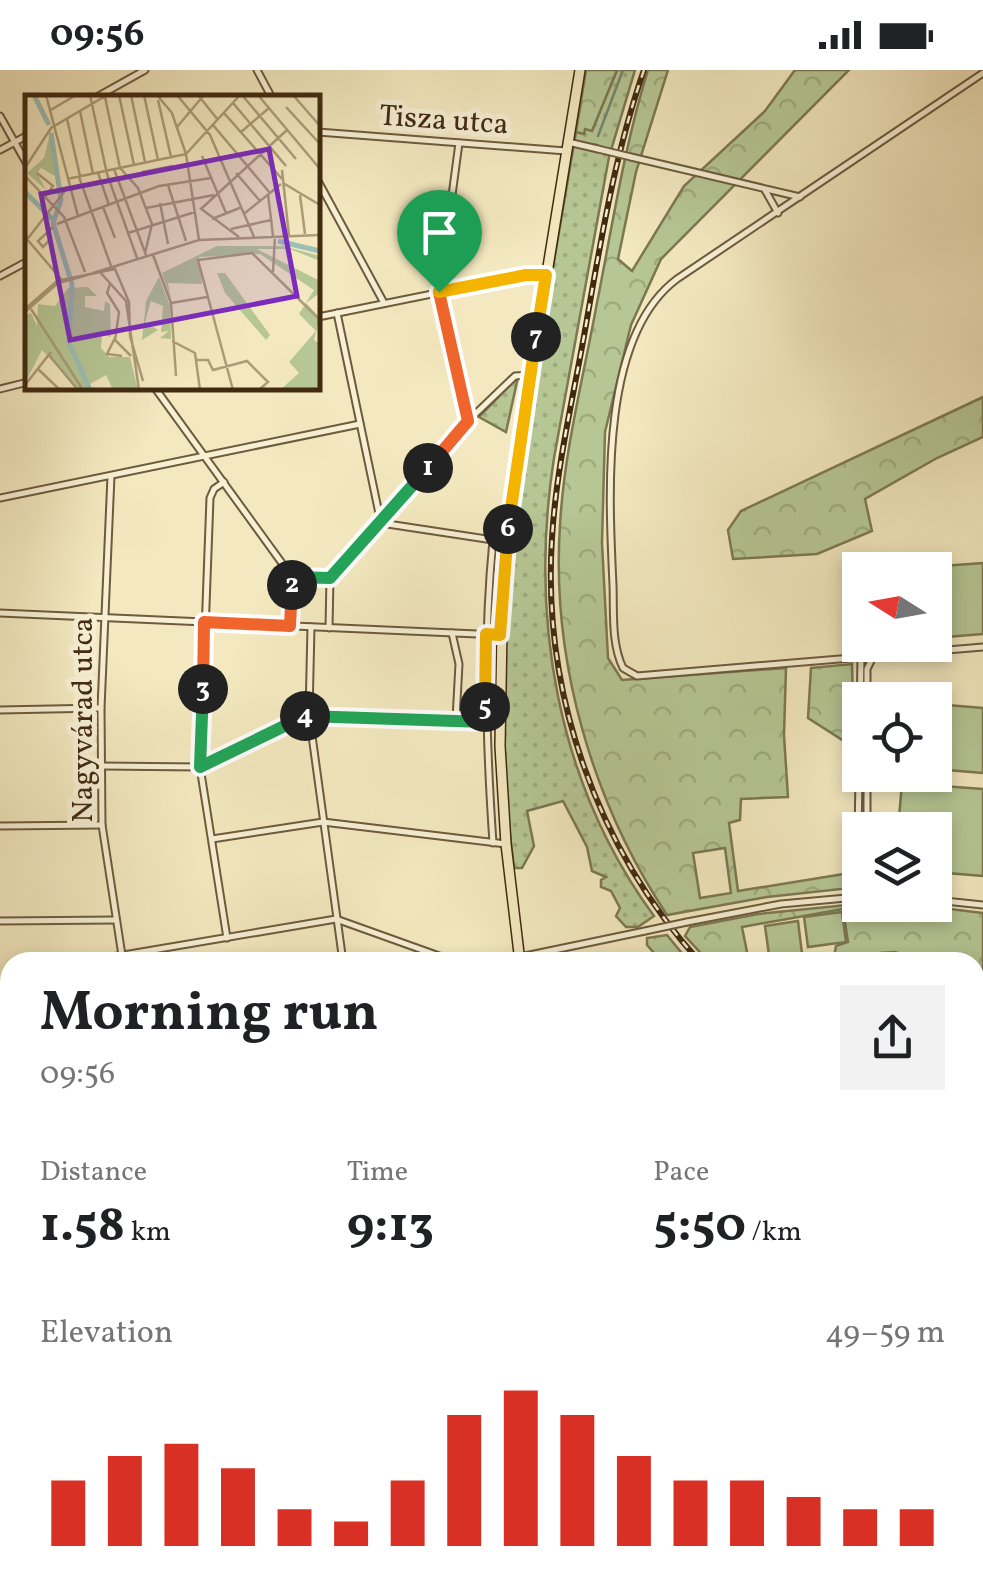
<!DOCTYPE html>
<html lang="en">
<head>
<meta charset="utf-8">
<style>
  :root { --surface:#fff; --page:#f2f2f2; --text:#202124; --muted:#757577; --accent:#d93025 }
  body { margin:0; font-family:Vollkorn,serif; background:var(--page); color:var(--text); height:100vh; display:flex; flex-direction:column; font-size:38px; white-space:nowrap }
  * { box-sizing:border-box; margin:0 }
  p { font-size:32px; color:var(--muted) }
  .icon { flex:none; width:55px; height:55px; fill:none; stroke:currentColor; stroke-width:2; stroke-linecap:round; stroke-linejoin:round }
  .map { position:relative; flex:1; overflow:hidden }
  .drawer { position:absolute; left:0px; top:882px; width:985px; height:642px; display:flex; flex-direction:column; background:var(--surface); border-radius:30px 30px 0 0; box-shadow:0 5px 15px #0003 }
  .drawer>* { flex:none }
  .needle { width:65px; rotate:281deg }
  .fabs { position:absolute; left:842px; top:482px; display:grid; gap:20px }
  .fabs a { display:grid; place-items:center; width:110px; height:110px; border-radius:0px; background:var(--surface); box-shadow:0 5px 15px #0003; font-size:50px }
  .pin { position:absolute; display:grid; place-items:center; width:85px; height:85px; color:#fff; margin:-102px -42px; border-radius:50% 50% 50% 0; rotate:-45deg; box-shadow:0 0 10px #0007 }
  .pin .icon { rotate:45deg }
  .km { position:absolute; width:50px; height:50px; margin:-25px; border-radius:50%; background:#222; color:#fff; font-size:28px; line-height:50px; text-align:center }
  .round { display:grid; place-items:center; flex:none; width:105px; height:105px; border-radius:0px; background:var(--page) }
  .overview { display:flex; align-items:center; justify-content:space-between; height:170px; padding:0 40px }
  h1 { font-size:55px; font-weight:700; line-height:75px }
  .figures { display:grid; grid-template-columns:repeat(3,1fr); gap:15px; height:170px; padding:10px 40px }
  .figures div { display:grid; align-content:center }
  .figures b { font-size:50px; font-weight:700 }
  .figures small { font-size:28px; font-weight:400 }
  .figures p { font-size:28px }
  .chart { height:280px; padding:20px 40px }
  .chart p { display:flex; justify-content:space-between }
  .chart svg { width:100%; height:180px; margin-top:10px; stroke:var(--accent); stroke-width:6 }
  .status { display:flex; justify-content:space-between; align-items:center; height:70px; padding:0 50px; background:var(--surface); direction:ltr }
  .status svg { height:28px; fill:currentColor }
  .map>svg:first-child { display:block }
  .grass { fill:url(#grass-dots); stroke:#7c7852; stroke-width:2.5 }
  .forest { fill:url(#forest-crowns); stroke:#7c7852; stroke-width:2.5; fill-rule:evenodd }
  .park { fill:url(#park-tufts); stroke:#7c7852; stroke-width:2.5 }
  .pitch { fill:#b6c795; stroke:#7c7852; stroke-width:2.5 }
  .lines { fill:none; stroke-linecap:round; stroke-linejoin:round }
  .stream { stroke:#778473; stroke-width:2.5 }
  .street-casing { stroke:#6e5a3c; stroke-width:9 }
  .secondary-casing { stroke:#412a10; stroke-width:11 }
  .primary-casing { stroke:#412a10; stroke-width:12 }
  .street { stroke:#f7f0d5; stroke-width:5 }
  .secondary { stroke:#f7f0d5; stroke-width:8 }
  .primary { stroke:#f3e8bf; stroke-width:9 }
  .tram { stroke:#412a10; stroke-width:2.5 }
  .rail-casing { stroke:#412a10; stroke-width:6 }
  .rail { stroke:#f7f0d5; stroke-width:2.5; stroke-dasharray:8; stroke-linecap:butt }
  .street-bridge-casing { stroke:#6e5a3c; stroke-width:9; stroke-linecap:butt }
  .street-bridge { stroke:#f7f0d5; stroke-width:5 }
  .split-1-casing { stroke:#fff; stroke-width:20 }
  .split-2-casing { stroke:#fff; stroke-width:20 }
  .split-3-casing { stroke:#fff; stroke-width:20 }
  .split-4-casing { stroke:#fff; stroke-width:20 }
  .split-5-casing { stroke:#fff; stroke-width:20 }
  .split-6-casing { stroke:#fff; stroke-width:20 }
  .split-7-casing { stroke:#fff; stroke-width:20 }
  .split-8-casing { stroke:#fff; stroke-width:20 }
  .split-1 { stroke:#f0652b; stroke-width:12 }
  .split-2 { stroke:#22a559; stroke-width:12 }
  .split-3 { stroke:#f0652b; stroke-width:12 }
  .split-4 { stroke:#22a559; stroke-width:12 }
  .split-5 { stroke:#22a559; stroke-width:12 }
  .split-6 { stroke:#f5b400; stroke-width:12 }
  .split-7 { stroke:#f5b400; stroke-width:12 }
  .split-8 { stroke:#f5b400; stroke-width:12 }
  .labels { text-anchor:middle; stroke-width:10; stroke-linejoin:round; paint-order:stroke }
  .street-label { font-size:30px; fill:#412a10; stroke:#f7f0d5 }
  .inset-river { fill:none; stroke:#9bc0b5; stroke-width:5 }
  .inset-road { fill:none; stroke:#ac9c79; stroke-width:2.5 }
  .view { fill:#7b2cbf; fill-opacity:0.15; stroke:#7b2cbf; stroke-width:5 }
  .inset-edge { fill:none; stroke:#412a10; stroke-width:5 }
</style>
</head>
<body>
<div class="status"><b>09:56</b><svg viewBox="0 0 49 12"><path d="M0 12V9h3v3zM5 12V6h3v6zM10 12V3h3v9zM15 12V0h3v12zM26 1h20v11H26zM47 4h2v5h-2z"/></svg></div>
<div class="map">
<svg width="983" height="1524" viewBox="0 0 983 1524">
  <defs>
    <pattern id="grass-dots" width="8" height="8" patternUnits="userSpaceOnUse" patternTransform="scale(2.5)"><rect width="8" height="8" fill="#b6c795"/><path d="M2 2h.1M6 6h.1" fill="none" stroke="#9eab7f" stroke-width="1.8" stroke-linecap="round"/></pattern>
    <pattern id="forest-crowns" width="20" height="18" patternUnits="userSpaceOnUse" patternTransform="scale(2.5)"><rect width="20" height="18" fill="#b6c795"/><path d="M2 6a3 3 0 1 1 6 0M12 15a3 3 0 1 1 6 0" fill="none" stroke="#9eab7f"/></pattern>
    <pattern id="park-tufts" width="24" height="20" patternUnits="userSpaceOnUse" patternTransform="scale(2.5)"><rect width="24" height="20" fill="#b6c795"/><path d="M3 7l-1-3M5 7V3M7 7l1-3M15 17l-1-3M17 17v-4M19 17l1-3" fill="none" stroke="#9eab7f"/></pattern>
  </defs>
  <rect width="100%" height="100%" fill="#f3e8bf"/>
  <filter id="stains"><feTurbulence type="fractalNoise" baseFrequency=".002" numOctaves="4"/><feColorMatrix values="0 0 0 0 .2 0 0 0 0 .09 0 0 0 0 .02 0 0 0 .5 -.17"/></filter>
  <radialGradient id="worn" r=".72"><stop offset=".6" stop-color="#630" stop-opacity="0"/><stop offset="1" stop-color="#630" stop-opacity=".3"/></radialGradient>
  <g class="grass">
    <path d="M617,0H635L609,87L554,388C529,548 557,714 654,846L638,857H626L616,846L620,838L611,821L601,817V810L606,807L592,801L587,777L563,731L527,741L534,776L522,798H514L505,723L503,542L513,432L576,62L584,64L585,58L592,60Z"/>
    <path d="M518,307L506,362L479,347Z"/>
    <path d="M0,1400H10V1446L0,1437Z"/>
    <path d="M67,1515H115L103,1524H57Z"/>
    <path d="M189,1515H239L246,1524H196Z"/>
  </g>
  <g class="forest">
    <path d="M586,0H617L592,61L585,59L584,64L576,62Z"/>
    <path d="M648,0H668L636,102L618,189L632,201L684,116L765,41L795,0H849L661,189L631,255L605,362L602,473L608,588L622,610L786,598L784,665L788,727L741,729L740,750L729,753L738,821L850,803L851,818L767,827L667,845C592,732 551,590 560,455C564,382 583,309 596,238C612,158 624,77 648,0ZM725,778L731,823L700,828L693,783Z"/>
    <path d="M983,327V367L937,388L865,429L872,461L817,484L733,489L728,460L741,441Z"/>
    <path d="M852,594L854,674L844,671L808,648L811,598Z"/>
    <path d="M847,835L925,836L983,843V927L975,922V892H926L895,882L880,883L860,892H833L836,876L848,872L843,839L742,857L749,892H709L685,866L690,857L758,844Z"/>
    <path d="M667,865L689,892H662L647,875V868Z"/>
  </g>
  <path class="park" d="M975,1250L983,1251V1524H699L694,1515H975Z"/>
  <g class="pitch">
    <path d="M983,493V564L935,568V500H887Z"/>
    <path d="M935,634L983,638V703L935,699Z"/>
    <path d="M902,713L983,719V806L935,802V760H898Z"/>
    <path d="M842,842L846,872L808,877L804,847Z"/>
    <path d="M798,851L803,892H770L765,856Z"/>
    <path d="M340,1515H384L383,1524H339Z"/>
  </g>
  <g class="lines">
    <g class="stream">
      <path d="M598,66L623,0"/>
      <path d="M0,1404L10,1403"/>
      <path d="M934,1515L964,1524"/>
      <path d="M99,1524L111,1515"/>
    </g>
    <defs>
      <g id="street">
        <path d="M257,0L272,28"/>
        <path d="M983,3L677,209C599,267 609,427 613,515C614,542 611,573 623,598L637,606L983,577"/>
        <path d="M95,28L145,0"/>
        <path d="M0,46L28,96"/>
        <path d="M318,62L566,81"/>
        <path d="M568,72L598,79"/>
        <path d="M459,73L439,222L468,350"/>
        <path d="M0,80L28,65"/>
        <path d="M631,87L800,127"/>
        <path d="M318,111L384,233"/>
        <path d="M765,120L778,143"/>
        <path d="M0,206L28,191"/>
        <path d="M337,243L381,453"/>
        <path d="M318,247L526,205H545"/>
        <path d="M155,318L292,507"/>
        <path d="M0,319L28,312"/>
        <path d="M111,406L101,638L102,755L123,892"/>
        <path d="M224,412L214,419L210,428L200,697L227,868"/>
        <path d="M0,428L360,354"/>
        <path d="M381,453L493,470C483,572 486,671 493,773"/>
        <path d="M0,543L500,565"/>
        <path d="M290,556L292,507L330,508"/>
        <path d="M311,557L309,644L343,892"/>
        <path d="M329,558L330,508L468,351L515,306L530,305"/>
        <path d="M452,563L459,594L456,649"/>
        <path d="M867,630V599L874,585"/>
        <path d="M0,640L101,638"/>
        <path d="M101,696L200,697L309,644L485,652"/>
        <path d="M867,705V760"/>
        <path d="M0,756L102,755"/>
        <path d="M212,769L323,752L506,774"/>
        <path d="M857,827L861,586"/>
        <path d="M935,830L983,835"/>
        <path d="M0,851L116,850"/>
        <path d="M687,852L781,834L857,827"/>
        <path d="M520,887L645,861"/>
        <path d="M82,892L336,849L456,892"/>
        <path d="M0,957L10,949"/>
        <path d="M0,1011L10,1009"/>
        <path d="M7,1124L10,1145"/>
        <path d="M975,1205L983,1210"/>
        <path d="M0,1253L10,1252"/>
        <path d="M0,1344L10,1342"/>
        <path d="M0,1359L10,1371"/>
        <path d="M0,1479L10,1492"/>
        <path d="M137,1515L144,1524"/>
        <path d="M246,1515L253,1524"/>
        <path d="M0,1522L11,1515"/>
        <path d="M290,1524L301,1516L307,1524"/>
        <path d="M549,1524L563,1515"/>
      </g>
      <g id="secondary">
        <path d="M0,1071L10,1070"/>
        <path d="M975,1139L983,1141"/>
      </g>
      <g id="primary">
        <path d="M520,892L506,774L500,676L503,503L513,412L580,0"/>
        <path d="M599,1515L602,1524"/>
      </g>
    </defs>
    <use href="#street" class="street-casing"/>
    <use href="#secondary" class="secondary-casing"/>
    <use href="#primary" class="primary-casing"/>
    <use href="#street" class="street"/>
    <use href="#secondary" class="secondary"/>
    <use href="#primary" class="primary"/>
    <g class="tram">
      <path d="M975,1124L983,1126"/>
      <path d="M581,1515L582,1524"/>
    </g>
    <defs>
      <g id="rail">
        <path d="M644,0C614,86 600,176 584,266C572,333 556,400 552,468C542,622 596,777 700,892"/>
        <path d="M975,1072L983,1075"/>
      </g>
    </defs>
    <use href="#rail" class="rail-casing"/>
    <use href="#rail" class="rail"/>
    <defs>
      <g id="street-bridge">
        <path d="M598,79L631,87"/>
        <path d="M645,861L687,852"/>
      </g>
    </defs>
    <use href="#street-bridge" class="street-bridge-casing"/>
    <use href="#street-bridge" class="street-bridge"/>
  </g>
  <g class="lines">
    <defs>
      <path id="split-1" d="M428,398L468,351L439,222"/>
      <path id="split-2" d="M292,515V507L330,508L428,398"/>
      <path id="split-3" d="M203,619L204,552L290,556L292,515"/>
      <path id="split-4" d="M203,619L200,697L305,646"/>
      <path id="split-5" d="M305,646L485,652V637"/>
      <path id="split-6" d="M485,637L486,564L500,565L508,459"/>
      <path id="split-7" d="M508,459L536,267"/>
      <path id="split-8" d="M439,222L526,205H546L536,267"/>
    </defs>
    <use href="#split-1" class="split-1-casing"/>
    <use href="#split-2" class="split-2-casing"/>
    <use href="#split-3" class="split-3-casing"/>
    <use href="#split-4" class="split-4-casing"/>
    <use href="#split-5" class="split-5-casing"/>
    <use href="#split-6" class="split-6-casing"/>
    <use href="#split-7" class="split-7-casing"/>
    <use href="#split-8" class="split-8-casing"/>
    <use href="#split-1" class="split-1"/>
    <use href="#split-2" class="split-2"/>
    <use href="#split-3" class="split-3"/>
    <use href="#split-4" class="split-4"/>
    <use href="#split-5" class="split-5"/>
    <use href="#split-6" class="split-6"/>
    <use href="#split-7" class="split-7"/>
    <use href="#split-8" class="split-8"/>
  </g>
  <g class="labels">
    <g class="street-label">
      <text transform="translate(444 49) rotate(4)" y="10">Tisza utca</text>
      <text transform="translate(82 650) rotate(-90)" y="10">Nagyvárad utca</text>
    </g>
  </g>
  <g transform="translate(25 25)">
    <rect width="295" height="295" fill="#f3e8bf"/>
    <path d="M26,35L30,81L16,73L12,78L21,95L2,78L19,63Z" fill="#b6c795"/>
    <path d="M192,151H258L295,161V166L265,154H232L295,186V198L281,208L295,223L289,245L295,249V295H255L274,278L264,267L291,236L274,219L289,195L235,159L174,162L177,189L143,188L146,205L137,178ZM192,178H200L245,240L241,245L200,198ZM134,182L145,211L146,244L135,243L144,236L136,237L138,211L126,206L120,227L133,235L117,245L121,206Z" fill="#b6c795"/>
    <path d="M63,192L72,201H60V212L79,216L80,206L85,209L86,242L77,239L76,253L84,262H105L113,295H88L81,280L65,289L68,295H54L17,255L0,288V220L6,218L12,231L13,209L30,211L43,193Z" fill="#b6c795"/>
    <path class="inset-river" d="M9,0L24,30M26,38L36,105L28,128L47,189L44,248L65,295M0,97L27,124M253,146L295,156"/>
    <path class="inset-road" d="M21,0L53,121M65,0L82,79L112,163M94,0L109,70M106,0L120,67M119,0L133,65M132,0L147,18L161,59L174,145M152,0L185,40L229,142M173,0L193,25M217,0L271,64M233,0L295,74M268,0L295,31M80,2L95,73M133,5L146,62M208,8L261,71M261,12L295,49M24,16L51,0M55,16L68,79M199,18L258,85M42,24L55,81M188,30L245,98M152,32L179,0M216,37L244,13M161,59L215,0M177,61L201,118M0,73L26,33L82,0M95,73L113,93L127,129L120,158M89,74L121,160M257,75L264,141M117,77L148,71M12,78L28,91L20,102M73,78L84,110M211,78L235,106M0,81L39,122L60,177M54,82L86,171M42,84L161,59M258,88L295,110M143,90L161,146M243,99L248,141M275,100L280,139M135,108L143,149M78,112L90,143M121,113L189,100M175,113L214,142M177,113L262,35M220,118L256,89M187,124L217,112M32,129L134,91L186,83M206,134L246,125M103,138L170,117M22,139L26,143L18,152L13,146L28,132M1,143L36,184M0,147L43,92M128,160L146,208L151,281M74,176L101,206L114,295M248,177L250,141M68,178L174,145L295,140M85,189L82,198L94,217L90,245L106,261M146,208L182,202M0,214L32,186L90,174L104,207L105,241L118,286M6,214L58,295M0,217L33,188L73,177M90,243L82,259L97,261M147,246L170,258L175,295M24,260L53,295M171,265H183L188,275L222,266L243,287L234,295M13,274L35,295M0,290L26,257M208,295L173,165L227,158L295,225"/>
    <path class="view" d="M244,54L272,201L45,245L16,99Z"/>
    <rect width="295" height="295" class="inset-edge"/>
  </g>
  <rect width="100%" height="100%" filter="url(#stains)"/>
  <rect width="100%" height="100%" fill="url(#worn)"/>
</svg>
<div class="fabs">
<a><svg class="needle" viewBox="-14 -14 28 28"><path d="M0-13l5 13h-10z" fill="#e53935"/><path d="M0 13l5-13h-10z" fill="#757577"/></svg></a>
<a><svg class="icon" aria-label="locate" viewBox="0 0 24 24"><circle cx="12" cy="12" r="6"/><path d="M12 2v4M12 18v4M2 12h4M18 12h4"/></svg></a>
<a><svg class="icon" aria-label="layers" viewBox="0 0 24 24"><path d="M12 4l9 5-9 5-9-5zM3 14l9 5 9-5"/></svg></a>
</div>
<div class="pin" style="left:439px;top:222px;background:#1e9e55"><svg class="icon" aria-label="arrive" viewBox="0 0 24 24"><path d="M6 21V4h12l-3 4 3 4H6"/></svg></div>
<b class="km" style="left:428px;top:398px">1</b>
<b class="km" style="left:292px;top:515px">2</b>
<b class="km" style="left:203px;top:619px">3</b>
<b class="km" style="left:305px;top:646px">4</b>
<b class="km" style="left:485px;top:637px">5</b>
<b class="km" style="left:508px;top:459px">6</b>
<b class="km" style="left:536px;top:267px">7</b>
<section class="drawer">
<div class="overview"><div><h1>Morning run</h1><p>09:56</p></div><a class="round"><svg class="icon" aria-label="share" viewBox="0 0 24 24"><path d="M12 15V3M7 8l5-5 5 5M5 13v7h14v-7"/></svg></a></div>
<div class="figures">
<div><p>Distance</p><b>1.58<small> km</small></b></div>
<div><p>Time</p><b>9:13</b></div>
<div><p>Pace</p><b>5:50<small> /km</small></b></div>
</div>
<div class="chart"><p><span>Elevation</span>49–59 m</p>
<svg viewBox="0 0 160 44" preserveAspectRatio="none"><path d="M5 44V28M15 44V22M25 44V19M35 44V25M45 44V35M55 44V38M65 44V28M75 44V12M85 44V6M95 44V12M105 44V22M115 44V28M125 44V28M135 44V32M145 44V35M155 44V35"/></svg>
</div>
</section>
</div>
</body>
</html>
